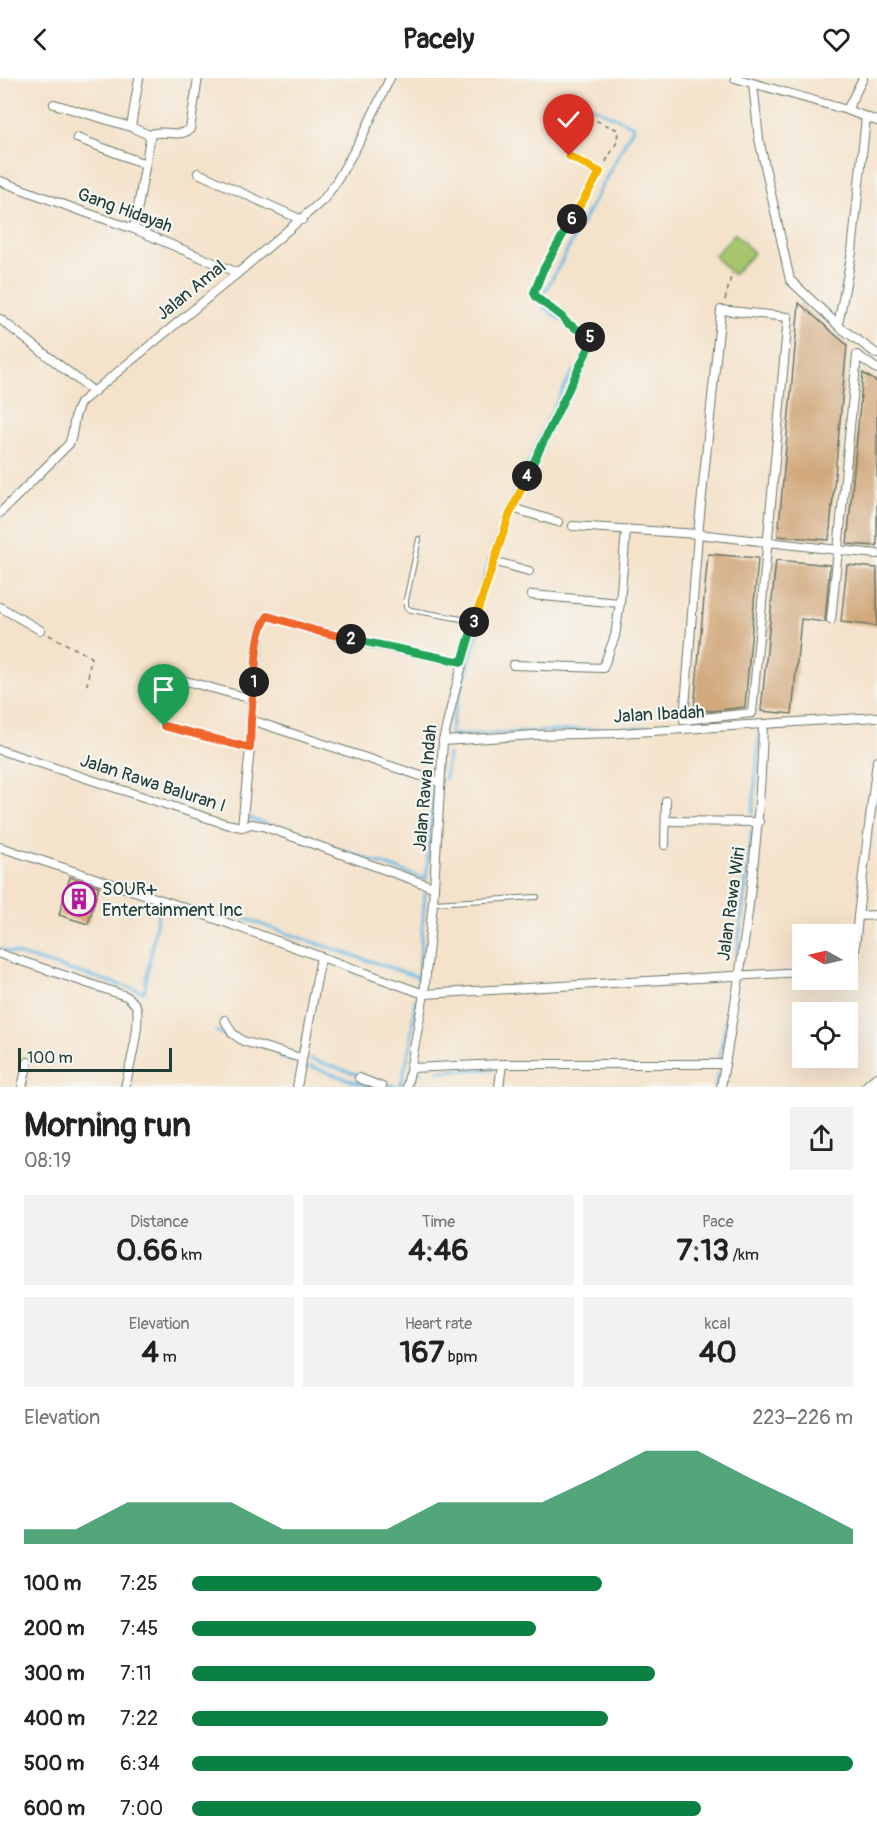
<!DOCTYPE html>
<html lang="en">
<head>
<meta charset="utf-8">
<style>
  :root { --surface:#fff; --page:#f2f2f2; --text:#222; --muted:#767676; --accent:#0b8043 }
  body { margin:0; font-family:Pangolin,sans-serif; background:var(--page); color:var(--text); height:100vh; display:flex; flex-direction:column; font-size:22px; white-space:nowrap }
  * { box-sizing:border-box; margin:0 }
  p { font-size:20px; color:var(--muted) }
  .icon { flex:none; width:33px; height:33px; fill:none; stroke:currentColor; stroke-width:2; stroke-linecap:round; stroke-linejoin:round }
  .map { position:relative; height:1009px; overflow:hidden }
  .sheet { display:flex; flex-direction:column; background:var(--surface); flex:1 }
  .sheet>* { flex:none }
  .needle { width:39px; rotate:278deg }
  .controls { position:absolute; left:792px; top:846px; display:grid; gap:12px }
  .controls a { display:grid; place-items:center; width:66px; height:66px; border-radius:0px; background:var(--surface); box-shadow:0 6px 24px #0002; font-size:30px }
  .scale { position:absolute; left:18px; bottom:15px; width:154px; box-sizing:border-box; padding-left:6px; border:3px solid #1f3d34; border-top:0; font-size:16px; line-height:21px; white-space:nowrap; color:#1f3d34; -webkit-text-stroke:4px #f6f6f2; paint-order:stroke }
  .pin { position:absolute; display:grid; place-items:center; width:51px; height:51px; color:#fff; margin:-62px -26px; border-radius:50% 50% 50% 0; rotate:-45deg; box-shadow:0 0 6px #0007 }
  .pin .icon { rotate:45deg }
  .km { position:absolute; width:30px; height:30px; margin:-15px; border-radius:50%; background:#222; color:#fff; font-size:16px; line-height:30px; text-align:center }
  .round { display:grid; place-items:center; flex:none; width:63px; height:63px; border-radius:0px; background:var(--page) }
  .head { display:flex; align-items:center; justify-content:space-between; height:102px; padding:0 24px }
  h1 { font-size:33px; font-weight:700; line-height:45px }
  .figures { display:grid; grid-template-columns:repeat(3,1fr); gap:9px; height:102px; padding:6px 24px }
  .figures div { display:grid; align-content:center; border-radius:0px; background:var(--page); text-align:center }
  .figures b { font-size:30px; font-weight:700 }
  .figures small { font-size:16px; font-weight:400 }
  .figures p { font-size:16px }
  .chart { height:168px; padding:12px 24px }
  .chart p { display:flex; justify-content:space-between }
  .chart svg { width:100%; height:108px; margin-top:6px; fill:var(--accent); opacity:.7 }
  ul { padding:0 24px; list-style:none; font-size:20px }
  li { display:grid; grid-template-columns:96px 72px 1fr; align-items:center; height:45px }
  li i { height:15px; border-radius:8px; background:var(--accent) }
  header { display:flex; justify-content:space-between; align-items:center; height:78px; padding:0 24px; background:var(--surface); font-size:27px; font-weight:700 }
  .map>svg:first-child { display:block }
  .green { fill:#a6c56d; stroke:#628150; stroke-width:1.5 }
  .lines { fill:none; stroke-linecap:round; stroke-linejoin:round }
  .stream { stroke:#67b9e2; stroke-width:3 }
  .building { fill:#d1a97d }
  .lane-casing { stroke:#6a7768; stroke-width:6 }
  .street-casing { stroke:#6a7768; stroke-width:10 }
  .primary-casing { stroke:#6a7768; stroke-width:14 }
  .path { stroke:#6a7768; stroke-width:1.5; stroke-dasharray:4.5 4.5; stroke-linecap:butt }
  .lane { stroke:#fff; stroke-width:4 }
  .street { stroke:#fff; stroke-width:8 }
  .primary { stroke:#fff; stroke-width:12 }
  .split-1-casing { stroke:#fff; stroke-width:12 }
  .split-2-casing { stroke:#fff; stroke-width:12 }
  .split-3-casing { stroke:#fff; stroke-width:12 }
  .split-4-casing { stroke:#fff; stroke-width:12 }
  .split-5-casing { stroke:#fff; stroke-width:12 }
  .split-6-casing { stroke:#fff; stroke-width:12 }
  .split-7-casing { stroke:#fff; stroke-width:12 }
  .split-1 { stroke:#f0652b; stroke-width:8 }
  .split-2 { stroke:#f0652b; stroke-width:8 }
  .split-3 { stroke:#22a559; stroke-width:8 }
  .split-4 { stroke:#f5b400; stroke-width:8 }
  .split-5 { stroke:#22a559; stroke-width:8 }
  .split-6 { stroke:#22a559; stroke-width:8 }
  .split-7 { stroke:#f5b400; stroke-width:8 }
  .labels { text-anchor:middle; stroke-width:4.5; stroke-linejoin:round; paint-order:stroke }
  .street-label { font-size:18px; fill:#1f3d34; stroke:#f6f6f2 }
  .poi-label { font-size:18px; fill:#1f3d34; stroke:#f6f6f2; text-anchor:start }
</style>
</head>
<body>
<header><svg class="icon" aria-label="back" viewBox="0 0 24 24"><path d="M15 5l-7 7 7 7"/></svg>Pacely<svg class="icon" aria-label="heart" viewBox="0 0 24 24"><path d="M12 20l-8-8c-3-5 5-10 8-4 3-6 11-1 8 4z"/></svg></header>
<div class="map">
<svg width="877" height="1009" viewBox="0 0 877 1009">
  <rect width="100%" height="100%" fill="#f6f6f2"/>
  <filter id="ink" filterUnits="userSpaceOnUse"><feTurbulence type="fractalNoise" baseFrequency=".0167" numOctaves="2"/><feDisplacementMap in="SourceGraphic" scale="12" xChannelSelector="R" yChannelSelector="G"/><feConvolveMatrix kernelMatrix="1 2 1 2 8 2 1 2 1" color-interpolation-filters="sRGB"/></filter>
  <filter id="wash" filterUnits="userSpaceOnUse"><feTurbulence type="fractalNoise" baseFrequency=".008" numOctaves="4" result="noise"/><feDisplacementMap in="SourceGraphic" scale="24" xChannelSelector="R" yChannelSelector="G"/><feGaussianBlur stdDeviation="1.35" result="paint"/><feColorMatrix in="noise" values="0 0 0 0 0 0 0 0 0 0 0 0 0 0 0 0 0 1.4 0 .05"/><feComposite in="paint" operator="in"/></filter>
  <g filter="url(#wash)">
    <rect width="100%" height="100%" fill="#f4e2ca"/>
    <path class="green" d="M735,155L754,175L733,197L714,178Z"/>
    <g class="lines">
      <g class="stream">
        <path d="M545,214L634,48L586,26"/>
        <path d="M535,221L561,242"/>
        <path d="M482,507L503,440L549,339L573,293"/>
        <path d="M481,545L453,640L450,657L654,649"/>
        <path d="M441,655L445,639"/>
        <path d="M437,693L438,680"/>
        <path d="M445,701L448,676"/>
        <path d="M753,735L759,656"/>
        <path d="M249,740L426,801"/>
        <path d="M426,801L434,710"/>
        <path d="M226,833L271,850L418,899"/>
        <path d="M0,871L144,914L160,824"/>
        <path d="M735,894L752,752"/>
        <path d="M418,905L425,815"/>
        <path d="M216,953L234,960"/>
        <path d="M279,978L292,982"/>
        <path d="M310,981L359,997"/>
        <path d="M719,982L732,911"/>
        <path d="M309,988L370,1009"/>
        <path d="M510,990H520"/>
        <path d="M439,993L493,991"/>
        <path d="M413,994H422"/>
        <path d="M374,1002L397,1009"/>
        <path d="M400,1009L410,970L415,922"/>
        <path d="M716,1009L718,994"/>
      </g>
    </g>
    <g id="blocks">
      <g class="building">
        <path d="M799,225L847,267L829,462L778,458Z"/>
        <path d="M863,295L877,304V468L847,466Z"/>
        <path d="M708,476L758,480L745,629L711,633L694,631Z"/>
        <path d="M776,482L830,487L825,544L801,541L792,636L761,633Z"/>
        <path d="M847,487L877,490V548L841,544Z"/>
        <path d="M70,799L99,808L88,846L59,837Z"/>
      </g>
    </g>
  </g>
  <g filter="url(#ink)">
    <use href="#blocks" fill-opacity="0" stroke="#6a7768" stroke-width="1.5"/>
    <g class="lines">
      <defs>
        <g id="lane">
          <path d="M561,238L536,219L534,215L543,192L600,94"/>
          <path d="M419,461L406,522V529L411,532L473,543"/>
          <path d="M164,648L250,670"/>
          <path d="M433,825L537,819"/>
        </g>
        <g id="street">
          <path d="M735,0L847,32"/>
          <path d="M863,0L847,32L877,43"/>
          <path d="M753,6L759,61L790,202L841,250L877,276"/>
          <path d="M54,26L131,49"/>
          <path d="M149,57C162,50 179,61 190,51L198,0"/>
          <path d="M77,60L145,86"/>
          <path d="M198,95L302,142"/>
          <path d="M0,103L81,133L134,151L238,195"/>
          <path d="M134,151L150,61L149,57L131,49L139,0"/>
          <path d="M721,232L788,239L752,635L684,642L698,456Z"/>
          <path d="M0,241L94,314"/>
          <path d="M838,247L852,174L866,39"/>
          <path d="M512,430L558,444"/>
          <path d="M0,435L69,366C76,350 71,340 81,324L238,195L323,122L335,106L361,61L390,0"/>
          <path d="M573,448L698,456L838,472L857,277L877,291"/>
          <path d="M493,483L529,493"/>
          <path d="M532,517L620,525"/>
          <path d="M0,529L40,552"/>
          <path d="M831,542L838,472L877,476"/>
          <path d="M513,587L603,590L615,558L620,525L626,452"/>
          <path d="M164,597L252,621"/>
          <path d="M251,642L439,704"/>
          <path d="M443,663L534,657L620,655L877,639"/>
          <path d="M0,672L226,746L242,749L252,746L263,748L433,809"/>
          <path d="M666,743L759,744"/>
          <path d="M242,749L250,670L252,621L260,554L262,545L268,538L341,560L462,584"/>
          <path d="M665,767L666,723"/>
          <path d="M0,769L177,827L424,916L802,894"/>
          <path d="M858,838L877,837"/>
          <path d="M0,876L126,918C129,920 134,924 136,928C142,942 129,993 125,1009"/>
          <path d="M848,892H850L854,883L858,838L877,683"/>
          <path d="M225,942L232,955L243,963L301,980"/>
          <path d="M411,990L502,986H725"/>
          <path d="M359,1000L382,1009"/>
          <path d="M22,1009L28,984"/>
          <path d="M297,1009L321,879"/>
          <path d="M407,1009L424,916L433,825L443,663L454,617L474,543L512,430L592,263L590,259L567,245L562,239"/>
          <path d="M499,1009L502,986"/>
          <path d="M721,1009C742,890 760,768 763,647"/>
        </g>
        <path id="primary" d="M868,1009L877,1001"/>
      </defs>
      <use href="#lane" class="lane-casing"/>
      <use href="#street" class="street-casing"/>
      <use href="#primary" class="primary-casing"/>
      <g class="path">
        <path d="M588,39L618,52L617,64L604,87"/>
        <path d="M569,78L592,90"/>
        <path d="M725,222L732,195"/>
        <path d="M49,557L91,579L87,607"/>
      </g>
      <use href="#lane" class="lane"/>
      <use href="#street" class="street"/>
      <use href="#primary" class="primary"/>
    </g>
  </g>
  <g class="lines" filter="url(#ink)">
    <defs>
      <path id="split-1" d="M164,648L250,670L251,642L254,604"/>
      <path id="split-2" d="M254,604C257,584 255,554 268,538L317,553L351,561"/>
      <path id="split-3" d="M351,561L462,584L474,544"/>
      <path id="split-4" d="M474,544L509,438L527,398"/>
      <path id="split-5" d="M527,398L589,269L592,263L590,259"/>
      <path id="split-6" d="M572,141L543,192L534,215L536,219L562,239L567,245L590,259"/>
      <path id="split-7" d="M569,78L600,94L572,141"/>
    </defs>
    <use href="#split-1" class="split-1-casing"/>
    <use href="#split-2" class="split-2-casing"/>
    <use href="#split-3" class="split-3-casing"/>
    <use href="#split-4" class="split-4-casing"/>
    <use href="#split-5" class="split-5-casing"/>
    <use href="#split-6" class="split-6-casing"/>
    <use href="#split-7" class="split-7-casing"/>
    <use href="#split-1" class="split-1"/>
    <use href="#split-2" class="split-2"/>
    <use href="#split-3" class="split-3"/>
    <use href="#split-4" class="split-4"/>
    <use href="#split-5" class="split-5"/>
    <use href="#split-6" class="split-6"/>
    <use href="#split-7" class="split-7"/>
  </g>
  <defs>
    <symbol id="building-ring" viewBox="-11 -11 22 22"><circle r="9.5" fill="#f6f6f2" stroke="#b5179e" stroke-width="1.5"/><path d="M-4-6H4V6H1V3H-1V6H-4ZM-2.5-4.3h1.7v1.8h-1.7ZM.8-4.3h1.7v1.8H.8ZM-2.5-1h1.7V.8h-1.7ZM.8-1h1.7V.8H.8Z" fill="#b5179e"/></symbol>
  </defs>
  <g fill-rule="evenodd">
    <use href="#building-ring" x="60" y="802" width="38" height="38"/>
  </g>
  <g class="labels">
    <g class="street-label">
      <text transform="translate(125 132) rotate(20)" y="6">Gang Hidayah</text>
      <text transform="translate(191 212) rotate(-39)" y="6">Jalan Amal</text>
      <text transform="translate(659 636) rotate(-3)" y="6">Jalan Ibadah</text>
      <text transform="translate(153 705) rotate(18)" y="6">Jalan Rawa Baluran I</text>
      <text transform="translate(425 710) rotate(-85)" y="6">Jalan Rawa Indah</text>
      <text transform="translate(731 826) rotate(-82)" y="6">Jalan Rawa Wiri</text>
    </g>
    <g class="poi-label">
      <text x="102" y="817">SOUR+<tspan x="102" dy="21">Entertainment Inc</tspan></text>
    </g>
  </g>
</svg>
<div class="controls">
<a><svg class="needle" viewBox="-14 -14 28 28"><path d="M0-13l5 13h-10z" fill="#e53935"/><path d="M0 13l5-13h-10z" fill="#767676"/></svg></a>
<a><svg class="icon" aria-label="locate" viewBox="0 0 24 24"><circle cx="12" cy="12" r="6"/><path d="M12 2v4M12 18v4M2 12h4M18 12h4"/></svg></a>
</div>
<div class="scale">100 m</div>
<div class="pin" style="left:164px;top:648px;background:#1e9e55"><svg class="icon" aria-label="arrive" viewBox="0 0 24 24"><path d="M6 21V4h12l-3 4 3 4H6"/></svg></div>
<div class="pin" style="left:569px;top:78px;background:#d93025"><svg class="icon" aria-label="check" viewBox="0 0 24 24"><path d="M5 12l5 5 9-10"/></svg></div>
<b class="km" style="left:254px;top:604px">1</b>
<b class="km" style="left:351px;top:561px">2</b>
<b class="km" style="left:474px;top:544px">3</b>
<b class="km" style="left:527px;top:398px">4</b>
<b class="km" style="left:590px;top:259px">5</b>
<b class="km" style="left:572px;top:141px">6</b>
</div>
<section class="sheet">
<div class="head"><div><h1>Morning run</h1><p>08:19</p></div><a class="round"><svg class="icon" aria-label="share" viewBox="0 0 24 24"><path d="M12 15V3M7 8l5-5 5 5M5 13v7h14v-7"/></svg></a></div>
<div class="figures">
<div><p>Distance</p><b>0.66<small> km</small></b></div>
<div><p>Time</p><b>4:46</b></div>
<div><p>Pace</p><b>7:13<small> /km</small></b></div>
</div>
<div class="figures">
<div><p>Elevation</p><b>4<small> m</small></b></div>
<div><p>Heart rate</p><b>167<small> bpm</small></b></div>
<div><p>kcal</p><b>40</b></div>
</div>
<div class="chart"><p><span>Elevation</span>223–226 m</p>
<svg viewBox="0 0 160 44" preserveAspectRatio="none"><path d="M0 44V38L10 38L20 27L30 27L40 27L50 38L60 38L70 38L80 27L90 27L100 27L110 17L120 6L130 6L140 17L150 27L160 38V44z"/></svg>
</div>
<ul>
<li><b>100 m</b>7:25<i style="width:62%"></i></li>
<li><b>200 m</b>7:45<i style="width:52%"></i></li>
<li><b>300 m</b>7:11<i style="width:70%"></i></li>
<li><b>400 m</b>7:22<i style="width:63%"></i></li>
<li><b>500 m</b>6:34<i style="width:100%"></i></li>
<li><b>600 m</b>7:00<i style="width:77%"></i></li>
</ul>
</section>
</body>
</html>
